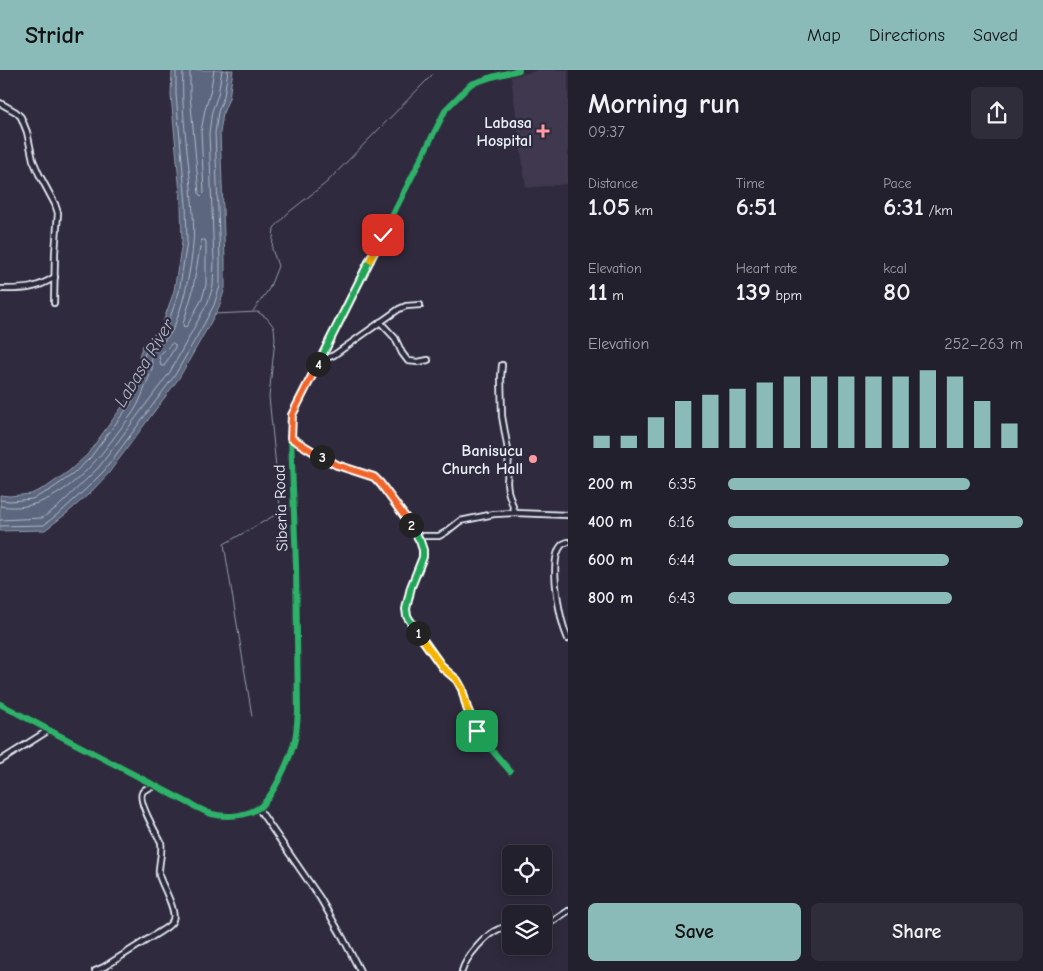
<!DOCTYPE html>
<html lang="en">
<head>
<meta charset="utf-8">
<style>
  :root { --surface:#23202e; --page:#2f2d3a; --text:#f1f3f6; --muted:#a3a3aa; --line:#403e4a; --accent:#8bbbb9 }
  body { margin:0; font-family:"Comic Neue",sans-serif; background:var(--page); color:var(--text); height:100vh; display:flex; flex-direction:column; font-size:19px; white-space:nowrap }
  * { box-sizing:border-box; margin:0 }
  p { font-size:16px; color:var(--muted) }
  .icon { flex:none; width:28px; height:28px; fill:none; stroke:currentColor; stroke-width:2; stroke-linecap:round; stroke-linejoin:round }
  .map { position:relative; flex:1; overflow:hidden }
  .sheet { display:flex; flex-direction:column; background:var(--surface); width:475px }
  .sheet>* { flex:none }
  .tools { position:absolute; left:502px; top:775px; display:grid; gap:10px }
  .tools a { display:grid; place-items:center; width:50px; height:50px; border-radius:8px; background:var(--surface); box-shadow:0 2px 12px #0003,0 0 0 1px var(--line); font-size:25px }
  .pin { position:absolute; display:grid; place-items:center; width:42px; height:42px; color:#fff; margin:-21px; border-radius:10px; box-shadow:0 2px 8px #0006 }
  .km { position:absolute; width:25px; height:25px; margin:-12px; border-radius:50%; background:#222; color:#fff; font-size:14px; line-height:25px; text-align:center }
  .round { display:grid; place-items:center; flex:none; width:52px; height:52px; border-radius:8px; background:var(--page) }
  .overview { display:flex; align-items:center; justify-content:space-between; height:85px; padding:0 20px }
  h1 { font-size:28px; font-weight:700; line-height:38px }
  .figures { display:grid; grid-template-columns:repeat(3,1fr); gap:8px; height:85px; padding:5px 20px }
  .figures div { display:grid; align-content:center }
  .figures b { font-size:25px; font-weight:700 }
  .figures small { font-size:14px; font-weight:400 }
  .figures p { font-size:14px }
  .chart { height:140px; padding:10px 20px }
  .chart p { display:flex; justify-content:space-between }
  .chart svg { width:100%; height:90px; margin-top:5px; stroke:var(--accent); stroke-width:6 }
  .action { display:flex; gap:10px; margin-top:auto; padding:10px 20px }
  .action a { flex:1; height:58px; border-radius:8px; background:var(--accent); color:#111; font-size:20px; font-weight:700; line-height:58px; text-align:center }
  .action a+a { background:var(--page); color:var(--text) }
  ul { padding:0 20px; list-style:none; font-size:16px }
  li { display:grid; grid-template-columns:80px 60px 1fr; align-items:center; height:38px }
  li i { height:12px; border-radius:6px; background:var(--accent) }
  header { display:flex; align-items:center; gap:30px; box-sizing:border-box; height:70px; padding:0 25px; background:var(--accent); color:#111 }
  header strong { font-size:24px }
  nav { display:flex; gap:28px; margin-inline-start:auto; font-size:18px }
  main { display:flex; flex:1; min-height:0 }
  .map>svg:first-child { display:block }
  .built { fill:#40394f }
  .water { fill:#5b667e; stroke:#939eaf }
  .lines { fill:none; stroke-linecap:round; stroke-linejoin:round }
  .shore { stroke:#b0b9c7; stroke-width:1 }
  .stream { stroke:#939eaf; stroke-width:1 }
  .minor-casing { stroke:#e8f1f8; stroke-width:8 }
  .minor { stroke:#2f2a3d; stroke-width:4.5 }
  .cycleway-casing { stroke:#2f2a3d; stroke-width:9 }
  .cycleway { stroke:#2db169; stroke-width:6 }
  .split-1-casing { stroke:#fff; stroke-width:10 }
  .split-2-casing { stroke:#fff; stroke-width:10 }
  .split-3-casing { stroke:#fff; stroke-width:10 }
  .split-4-casing { stroke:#fff; stroke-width:10 }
  .split-5-casing { stroke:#fff; stroke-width:10 }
  .split-6-casing { stroke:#fff; stroke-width:10 }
  .split-1 { stroke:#f5b400; stroke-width:6 }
  .split-2 { stroke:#22a559; stroke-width:6 }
  .split-3 { stroke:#f0652b; stroke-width:6 }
  .split-4 { stroke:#f0652b; stroke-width:6 }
  .split-5 { stroke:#22a559; stroke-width:6 }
  .split-6 { stroke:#f5b400; stroke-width:6 }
  .poi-dot { fill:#ff9aa2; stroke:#2f2a3d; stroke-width:2 }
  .labels { text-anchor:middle; stroke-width:4.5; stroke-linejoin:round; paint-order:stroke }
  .poi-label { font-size:16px; font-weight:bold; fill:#e8f1f8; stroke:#2f2a3d; text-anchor:end }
  .street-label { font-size:16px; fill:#e8f1f8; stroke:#2f2a3d }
  .water-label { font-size:18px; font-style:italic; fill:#b0b9c7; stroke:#2f2a3d }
</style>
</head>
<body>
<header>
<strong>Stridr</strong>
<nav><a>Map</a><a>Directions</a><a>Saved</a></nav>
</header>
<main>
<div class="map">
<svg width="568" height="901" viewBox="0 0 568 901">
  <rect width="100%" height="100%" fill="#2f2a3d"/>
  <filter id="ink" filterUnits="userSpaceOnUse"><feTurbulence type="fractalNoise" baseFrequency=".02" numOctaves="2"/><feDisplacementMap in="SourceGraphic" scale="10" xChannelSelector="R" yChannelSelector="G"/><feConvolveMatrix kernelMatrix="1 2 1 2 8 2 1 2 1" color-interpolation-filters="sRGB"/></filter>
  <g filter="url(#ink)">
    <path class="built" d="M539,0H568V114L526,118L511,7Z"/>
    <path class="water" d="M172,0H233L229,28L223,43L220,63L225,190V218L219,237L208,257L179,308L108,404L90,423L66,444L45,460L0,461V425L9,426L31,424L48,416L69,401L87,385L127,330L141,295L139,286L143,275L161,258L174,221L182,172L181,134L171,25Z"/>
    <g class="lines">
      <g class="shore">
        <path d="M190,0V24L199,124L201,126L204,123L201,61L205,40L210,23L214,0"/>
        <path d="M202,170H205L206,172V215L202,229L187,256L184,257L183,254L192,224L201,172Z"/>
        <path d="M173,273L175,275V277L164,296H161L159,286Z"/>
        <path d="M0,430L10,431L32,429L50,420L72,405L90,388L131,333L146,296L144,286L147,278L166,259L179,222L187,172L186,134L176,25V0"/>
        <path d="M0,436C51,445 92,399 118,362C125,353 133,344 138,334C143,323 148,310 152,299C153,293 150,289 152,284C155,275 168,270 172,261C183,237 191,201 193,174C195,155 192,135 191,117C187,78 181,39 183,0"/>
        <path d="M0,450L42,448L59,436L99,397L170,302L208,232L213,216L214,191L209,63L212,41L218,25L222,0"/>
        <path d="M0,456L44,455L63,440L86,419L104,401L175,305L204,254L214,235L220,216V190L215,63L218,42L224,26L228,0"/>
      </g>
      <g class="stream">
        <path d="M253,241L269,219L278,196L272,179L274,158L289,142L326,113L432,5"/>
        <path d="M214,244L258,242L267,248L274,257L275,269L269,327L280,437L277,444L224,474L252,646"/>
      </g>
      <defs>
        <g id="minor">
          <path d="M0,33L16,42L21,47L27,62L33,90L39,104L55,134L58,143L55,183L54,233"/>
          <path d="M0,219C23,219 34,220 55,207"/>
          <path d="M380,252L395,268L402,283L408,291L418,292L428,290"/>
          <path d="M320,291L334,285L399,239L406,236L420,235"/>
          <path d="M502,295L501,307L502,346L509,386L507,412L508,421L515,443"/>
          <path d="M291,368L337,395L376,408L413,459L420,471L423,480V487L411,517L406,539L407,547L414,558L443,598L457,610L462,619L467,638L477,661L483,670L510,701"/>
          <path d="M417,466H439L446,462L460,451L494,444L515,443L568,445"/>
          <path d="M568,472C565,473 563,473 561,476C548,492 560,551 568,569"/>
          <path d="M0,634L49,660L198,738C203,740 207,743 212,744C227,748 248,746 260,737C274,725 291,687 295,669C297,660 297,651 298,642L296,494L291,368L292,345L446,39L471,14L492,7L519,0"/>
          <path d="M0,691L49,660"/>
          <path d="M258,738L320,828L343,868L360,901"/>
          <path d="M544,857L568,841"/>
          <path d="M95,901L104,897L161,861C166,858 171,855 173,850C177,840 162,816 159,805C158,794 163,783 161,772C156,763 138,732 142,723C144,718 151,717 156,716"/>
          <path d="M462,901C466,887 486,864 499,859C503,857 507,858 511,858"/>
        </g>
      </defs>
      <use href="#minor" class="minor-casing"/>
      <use href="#minor" class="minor"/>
      <defs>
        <g id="cycleway">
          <path d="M291,368L337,395L376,408L413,459L420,471L423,480V487L411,517L406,539L407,547L414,558L443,598L457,610L462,619L467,638L477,661L483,670L510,701"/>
          <path d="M0,634L49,660L198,738C203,740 207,743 212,744C227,748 248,746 260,737C274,725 291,687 295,669C297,660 297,651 298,642L296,494L291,368L292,345L446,39L471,14L492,7L519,0"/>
        </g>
      </defs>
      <use href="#cycleway" class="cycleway-casing"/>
      <use href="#cycleway" class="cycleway"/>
    </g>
  </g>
  <g class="lines" filter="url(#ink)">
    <defs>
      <path id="split-1" d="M418,563L443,598L457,610L462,619L467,638L477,661"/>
      <path id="split-2" d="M411,455L420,471L423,480V487L411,517L406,539L407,546L418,563"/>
      <path id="split-3" d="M322,387L337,395L374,407L380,413L411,455"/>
      <path id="split-4" d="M318,294L292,345L291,368L322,387"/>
      <path id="split-5" d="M318,294L370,190"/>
      <path id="split-6" d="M370,190L383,165"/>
    </defs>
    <use href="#split-1" class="split-1-casing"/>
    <use href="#split-2" class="split-2-casing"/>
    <use href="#split-3" class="split-3-casing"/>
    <use href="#split-4" class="split-4-casing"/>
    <use href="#split-5" class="split-5-casing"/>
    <use href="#split-6" class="split-6-casing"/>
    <use href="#split-1" class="split-1"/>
    <use href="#split-2" class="split-2"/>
    <use href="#split-3" class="split-3"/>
    <use href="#split-4" class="split-4"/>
    <use href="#split-5" class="split-5"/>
    <use href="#split-6" class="split-6"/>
  </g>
  <g class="poi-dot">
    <path d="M540.5 53.5h5v5h5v5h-5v5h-5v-5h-5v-5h5z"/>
    <circle cx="533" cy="389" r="5"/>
  </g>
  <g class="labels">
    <g class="poi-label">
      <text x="532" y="58">Labasa<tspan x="532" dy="18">Hospital</tspan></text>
      <text x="523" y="386">Banisucu<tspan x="523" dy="18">Church Hall</tspan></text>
    </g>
    <g class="street-label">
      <text transform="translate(280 438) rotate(-92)" y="6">Siberia Road</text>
    </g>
    <g class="water-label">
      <text transform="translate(144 293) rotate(-59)" y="6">Labasa River</text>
    </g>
  </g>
</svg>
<div class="tools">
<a><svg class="icon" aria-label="locate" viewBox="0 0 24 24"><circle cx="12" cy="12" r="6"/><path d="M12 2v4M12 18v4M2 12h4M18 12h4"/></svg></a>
<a><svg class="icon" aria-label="layers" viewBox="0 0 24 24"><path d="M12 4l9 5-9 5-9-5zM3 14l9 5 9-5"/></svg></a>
</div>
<div class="pin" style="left:477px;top:661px;background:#1e9e55"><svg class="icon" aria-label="arrive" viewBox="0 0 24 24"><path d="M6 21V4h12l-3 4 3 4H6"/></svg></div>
<div class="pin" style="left:383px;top:165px;background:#d93025"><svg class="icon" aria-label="check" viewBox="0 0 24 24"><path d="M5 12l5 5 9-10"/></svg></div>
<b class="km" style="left:418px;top:563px">1</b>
<b class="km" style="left:411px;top:455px">2</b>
<b class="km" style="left:322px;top:387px">3</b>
<b class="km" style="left:318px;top:294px">4</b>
</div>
<section class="sheet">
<div class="overview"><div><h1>Morning run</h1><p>09:37</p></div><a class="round"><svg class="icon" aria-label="share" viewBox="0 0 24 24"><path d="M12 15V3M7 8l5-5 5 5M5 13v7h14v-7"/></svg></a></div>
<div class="figures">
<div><p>Distance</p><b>1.05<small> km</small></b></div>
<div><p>Time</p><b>6:51</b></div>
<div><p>Pace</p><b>6:31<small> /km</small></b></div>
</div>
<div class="figures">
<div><p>Elevation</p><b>11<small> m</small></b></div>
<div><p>Heart rate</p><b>139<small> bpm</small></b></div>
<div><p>kcal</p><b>80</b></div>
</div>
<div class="chart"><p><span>Elevation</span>252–263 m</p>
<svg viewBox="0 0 160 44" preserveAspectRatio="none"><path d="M5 44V38M15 44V38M25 44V29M35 44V21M45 44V18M55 44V15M65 44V12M75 44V9M85 44V9M95 44V9M105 44V9M115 44V9M125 44V6M135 44V9M145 44V21M155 44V32"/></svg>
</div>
<ul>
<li><b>200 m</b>6:35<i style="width:82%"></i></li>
<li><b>400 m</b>6:16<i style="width:100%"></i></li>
<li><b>600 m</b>6:44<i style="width:75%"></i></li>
<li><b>800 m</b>6:43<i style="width:76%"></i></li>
</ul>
<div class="action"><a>Save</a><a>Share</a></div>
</section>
</main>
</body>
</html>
